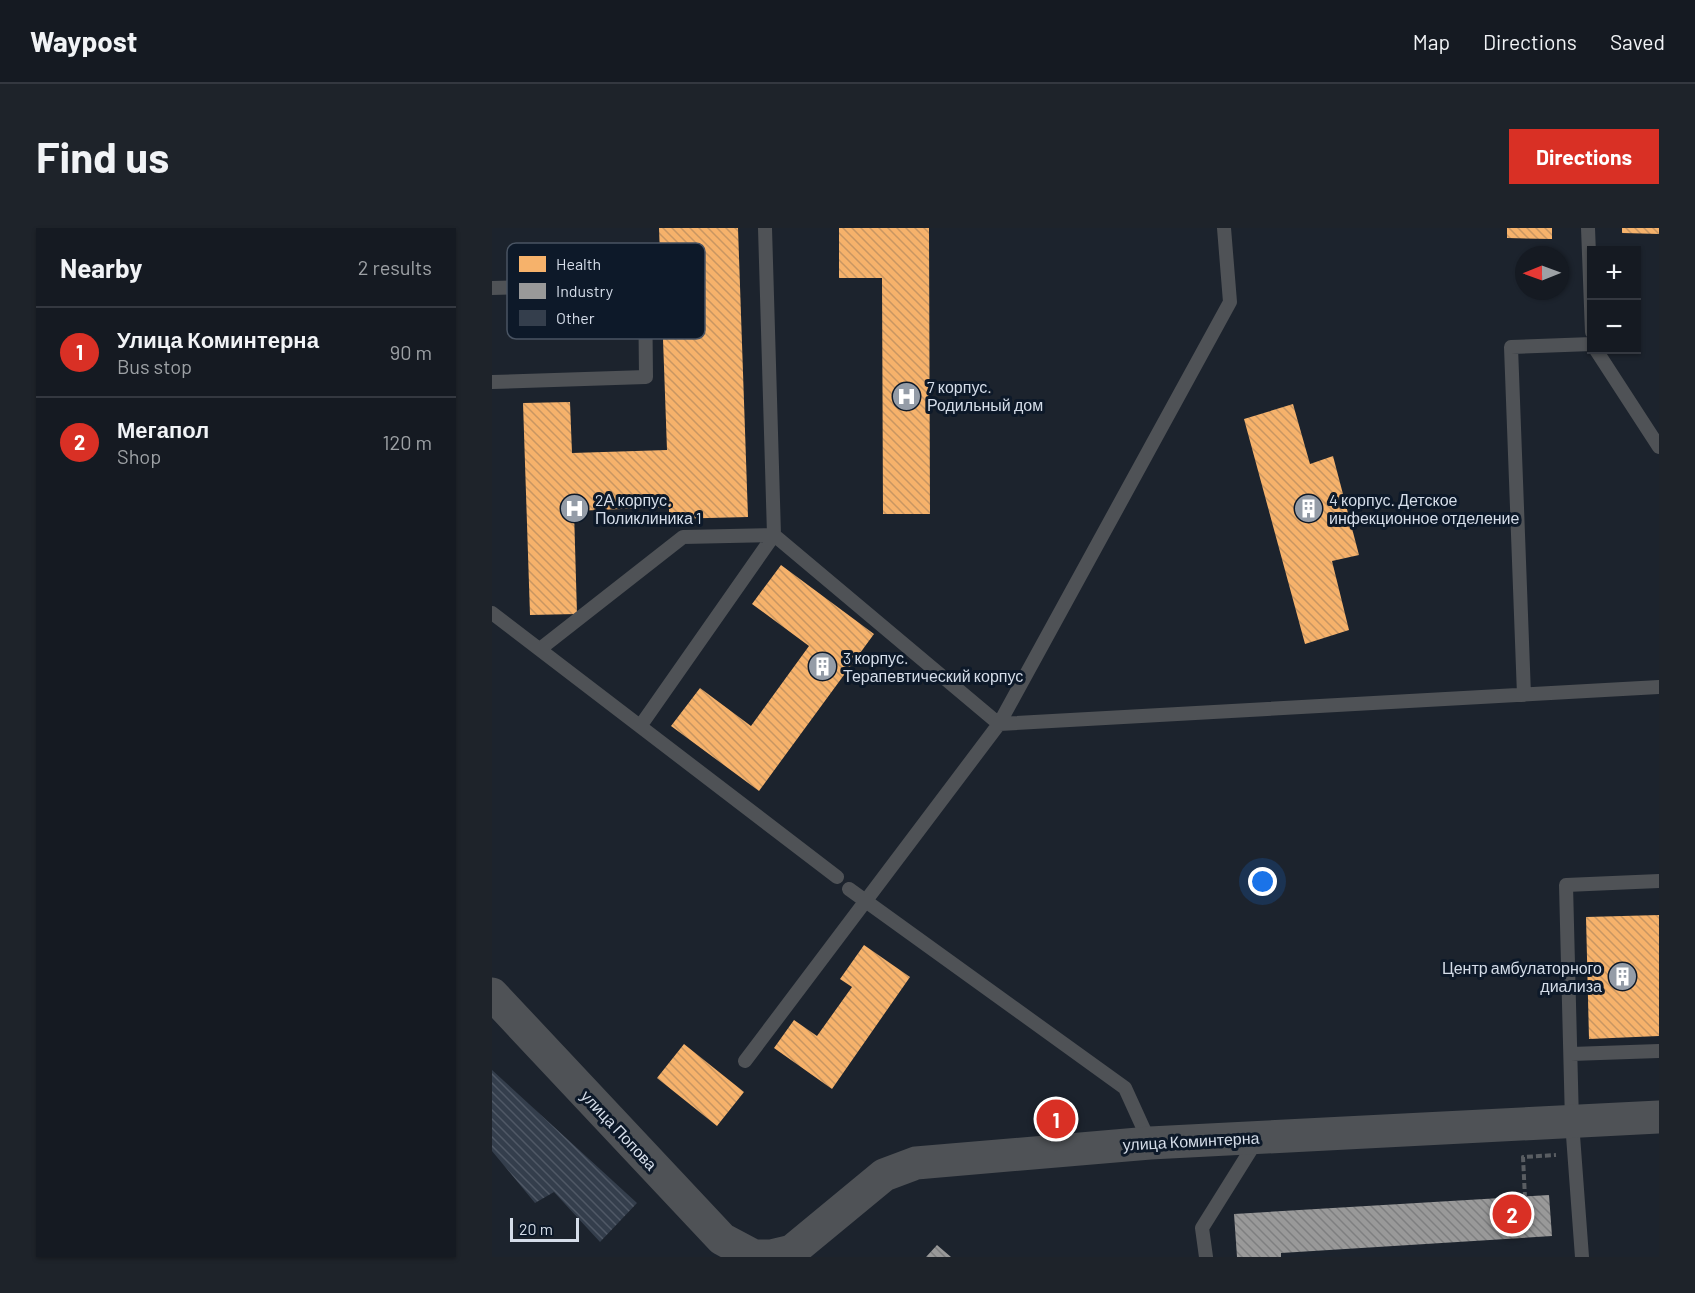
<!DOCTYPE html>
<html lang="en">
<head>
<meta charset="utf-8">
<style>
	body { margin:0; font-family:Barlow,sans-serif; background:#1e232a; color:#f1f3f6 }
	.controls { position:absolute; right:18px; top:18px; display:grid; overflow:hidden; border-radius:0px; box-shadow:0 2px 4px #0004 }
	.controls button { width:54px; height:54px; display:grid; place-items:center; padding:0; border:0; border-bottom:2px solid #343840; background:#151a22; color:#f1f3f6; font:30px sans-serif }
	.compass { position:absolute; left:1023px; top:18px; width:54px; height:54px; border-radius:50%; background:#151a22; box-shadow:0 2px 4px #0004; rotate:269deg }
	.scale { position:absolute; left:18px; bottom:15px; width:69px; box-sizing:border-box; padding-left:6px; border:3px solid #d5dde9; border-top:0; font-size:16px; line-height:21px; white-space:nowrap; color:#d5dde9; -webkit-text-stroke:4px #0d1929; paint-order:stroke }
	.you { position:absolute; left:771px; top:654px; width:21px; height:21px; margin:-15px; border:4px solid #fff; border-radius:50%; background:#1a73e8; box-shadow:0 0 0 9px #1a73e833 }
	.badge { display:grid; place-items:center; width:39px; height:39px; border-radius:50%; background:#d93025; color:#fff; font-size:20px; font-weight:700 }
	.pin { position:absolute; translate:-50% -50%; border:3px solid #fff; box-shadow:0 2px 6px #0006 }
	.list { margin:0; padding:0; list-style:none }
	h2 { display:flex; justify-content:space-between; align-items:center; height:78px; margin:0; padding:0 24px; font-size:26px }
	h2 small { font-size:20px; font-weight:400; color:#9da1a5 }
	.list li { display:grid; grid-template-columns:39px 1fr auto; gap:18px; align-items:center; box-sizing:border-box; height:90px; padding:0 24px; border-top:2px solid #343840 }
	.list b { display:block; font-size:22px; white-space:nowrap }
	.list p { margin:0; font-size:20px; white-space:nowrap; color:#9da1a5 }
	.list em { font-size:20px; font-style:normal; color:#9da1a5 }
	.map { position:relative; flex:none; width:1167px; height:1029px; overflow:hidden; border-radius:0px }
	header { display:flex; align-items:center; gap:36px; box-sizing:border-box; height:84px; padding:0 30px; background:#151a22; border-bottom:2px solid #343840 }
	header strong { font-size:28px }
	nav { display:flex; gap:33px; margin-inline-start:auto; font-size:21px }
	.intro { display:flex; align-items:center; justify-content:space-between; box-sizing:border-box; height:144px; padding:0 36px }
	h1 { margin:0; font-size:42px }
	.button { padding:15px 27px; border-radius:0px; background:#d93025; color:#fff; font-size:21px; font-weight:700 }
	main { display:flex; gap:36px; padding:0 36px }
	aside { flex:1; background:#151a22; border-radius:0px; box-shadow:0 2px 4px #0004 }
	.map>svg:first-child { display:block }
	.health { fill:url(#health-back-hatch) }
	.industry { fill:url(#industry-back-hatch) }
	.building { fill:url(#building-back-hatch) }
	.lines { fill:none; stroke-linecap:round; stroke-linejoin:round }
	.path { stroke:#595d62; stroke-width:4; stroke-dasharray:6 3; stroke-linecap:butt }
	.service { stroke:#4f5256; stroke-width:14 }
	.tertiary { stroke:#4f5256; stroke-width:33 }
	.labels { text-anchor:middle; stroke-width:6; stroke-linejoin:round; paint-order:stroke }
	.poi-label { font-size:16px; fill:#d5dde9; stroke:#0d1929; text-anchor:start }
	.street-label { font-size:16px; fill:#d5dde9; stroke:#0d1929 }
	.key { fill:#0d1929; stroke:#495463; stroke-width:1.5 }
	.key-label { font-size:16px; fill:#d5dde9 }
</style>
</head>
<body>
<header>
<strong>Waypost</strong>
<nav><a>Map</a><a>Directions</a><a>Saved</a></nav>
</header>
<div class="intro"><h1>Find us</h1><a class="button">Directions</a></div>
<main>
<aside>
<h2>Nearby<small>2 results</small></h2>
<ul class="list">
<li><span class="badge">1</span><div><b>Улица Коминтерна</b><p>Bus stop</p></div><em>90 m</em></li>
<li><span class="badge">2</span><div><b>Мегапол</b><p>Shop</p></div><em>120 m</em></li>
</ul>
</aside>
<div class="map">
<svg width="1167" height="1029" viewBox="0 0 1167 1029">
	<defs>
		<pattern id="health-back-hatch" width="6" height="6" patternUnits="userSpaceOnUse" patternTransform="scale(1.5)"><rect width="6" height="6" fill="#f6b26b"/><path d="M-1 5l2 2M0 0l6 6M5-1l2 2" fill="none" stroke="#c89662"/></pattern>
		<pattern id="industry-back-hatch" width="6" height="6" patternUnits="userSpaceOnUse" patternTransform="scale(1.5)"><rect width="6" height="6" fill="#999"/><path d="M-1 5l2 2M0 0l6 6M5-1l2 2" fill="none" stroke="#7e7f80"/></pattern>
		<pattern id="building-back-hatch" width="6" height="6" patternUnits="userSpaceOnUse" patternTransform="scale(1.5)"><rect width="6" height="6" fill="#343e4c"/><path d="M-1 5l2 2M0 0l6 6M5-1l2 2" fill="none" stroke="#505966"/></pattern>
	</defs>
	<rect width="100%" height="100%" fill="#1c232d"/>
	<path class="health" d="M167,0H246L256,289L177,291V279L82,283L85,386L38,387L31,175L78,174L80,225L175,222Z
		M347,0H437L438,286H391L390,50H347Z
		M1015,0H1060V11L1015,10Z
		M1130,0H1167V6L1130,5Z
		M801,176L818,236L841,228L867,327L840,333L857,402L813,416L752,191Z
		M289,337L382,406L267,563L179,498L208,460L259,498L317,418L260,376Z
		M1167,687V808L1097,811L1094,689Z
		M372,717L418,749L340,861L282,820L302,792L325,808L360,759L348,751Z
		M192,816L252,864L225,898L165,850Z"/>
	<path class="industry" d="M1057,967L1060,1008L789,1025V1029H745L742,986Z
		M445,1017L459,1029H434Z"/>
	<path class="building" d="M0,842L145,975L108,1014L62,964L43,975L0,923Z"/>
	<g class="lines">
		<path class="path" d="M1033,970L1031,929L1064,927"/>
		<path class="service" d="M1096,0L1100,104
			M0,60L153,55L154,149L0,154
			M1104,122L1167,219
			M0,385L345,649
			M48,421L191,309L282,307
			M1032,467L1019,119L1100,116
			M507,496L1167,459
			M507,496L738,74L732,0
			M149,497L282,307
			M357,661L633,860L658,915
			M1079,826L1167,823
			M253,833L507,496L282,307L273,0
			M714,1029L710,1000L765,912
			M1090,1029L1080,894L1074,657L1167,653"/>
		<path class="tertiary" d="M0,766L230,1011L262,1028H279L300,1023L392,947L424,935L658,915L1167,889"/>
	</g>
	<defs>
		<symbol id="hospital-disc" viewBox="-11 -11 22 22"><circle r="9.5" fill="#949ca7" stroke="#0d1929"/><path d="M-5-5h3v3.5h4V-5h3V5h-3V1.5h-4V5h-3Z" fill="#fff"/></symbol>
		<symbol id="building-disc" viewBox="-11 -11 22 22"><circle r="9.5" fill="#949ca7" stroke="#0d1929"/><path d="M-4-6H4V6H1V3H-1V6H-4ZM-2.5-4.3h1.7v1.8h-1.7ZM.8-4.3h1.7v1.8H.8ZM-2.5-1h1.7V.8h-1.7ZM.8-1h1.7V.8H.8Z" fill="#fff"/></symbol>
	</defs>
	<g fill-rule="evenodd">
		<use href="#hospital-disc" x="398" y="152" width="33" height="33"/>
		<use href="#hospital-disc" x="66" y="264" width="33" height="33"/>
		<use href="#building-disc" x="800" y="264" width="33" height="33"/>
		<use href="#building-disc" x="314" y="422" width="33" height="33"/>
		<use href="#building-disc" x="1114" y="732" width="33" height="33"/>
	</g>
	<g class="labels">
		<g class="poi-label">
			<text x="435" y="165">7 корпус.<tspan x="435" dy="18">Родильный дом</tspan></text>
			<text x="103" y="278">2А корпус.<tspan x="103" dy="18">Поликлиника 1</tspan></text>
			<text x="837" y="278">4 корпус. Детское<tspan x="837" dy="18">инфекционное отделение</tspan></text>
			<text x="351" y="436">3 корпус.<tspan x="351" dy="18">Терапевтический корпус</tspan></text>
			<text x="1110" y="746" text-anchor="end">Центр амбулаторного<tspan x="1110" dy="18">диализа</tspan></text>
		</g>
		<g class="street-label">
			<text transform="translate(127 902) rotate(47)" y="6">улица Попова</text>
			<text transform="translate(699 913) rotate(-3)" y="6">улица Коминтерна</text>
		</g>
	</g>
	<rect x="15" y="15" width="198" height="96" rx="9" class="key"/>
	<rect x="27" y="28" width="27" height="16" fill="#f6b26b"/>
	<rect x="27" y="55" width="27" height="16" fill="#999"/>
	<rect x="27" y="82" width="27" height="16" fill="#343e4c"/>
	<g class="key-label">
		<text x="64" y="42">Health</text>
		<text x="64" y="69">Industry</text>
		<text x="64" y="96">Other</text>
	</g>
</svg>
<div class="controls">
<button>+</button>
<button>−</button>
</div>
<svg class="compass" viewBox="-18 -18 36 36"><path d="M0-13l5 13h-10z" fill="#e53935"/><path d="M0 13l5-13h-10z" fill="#9da1a5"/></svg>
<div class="scale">20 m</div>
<div class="you"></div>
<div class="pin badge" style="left:564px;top:891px">1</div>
<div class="pin badge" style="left:1020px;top:986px">2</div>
</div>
</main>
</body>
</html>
